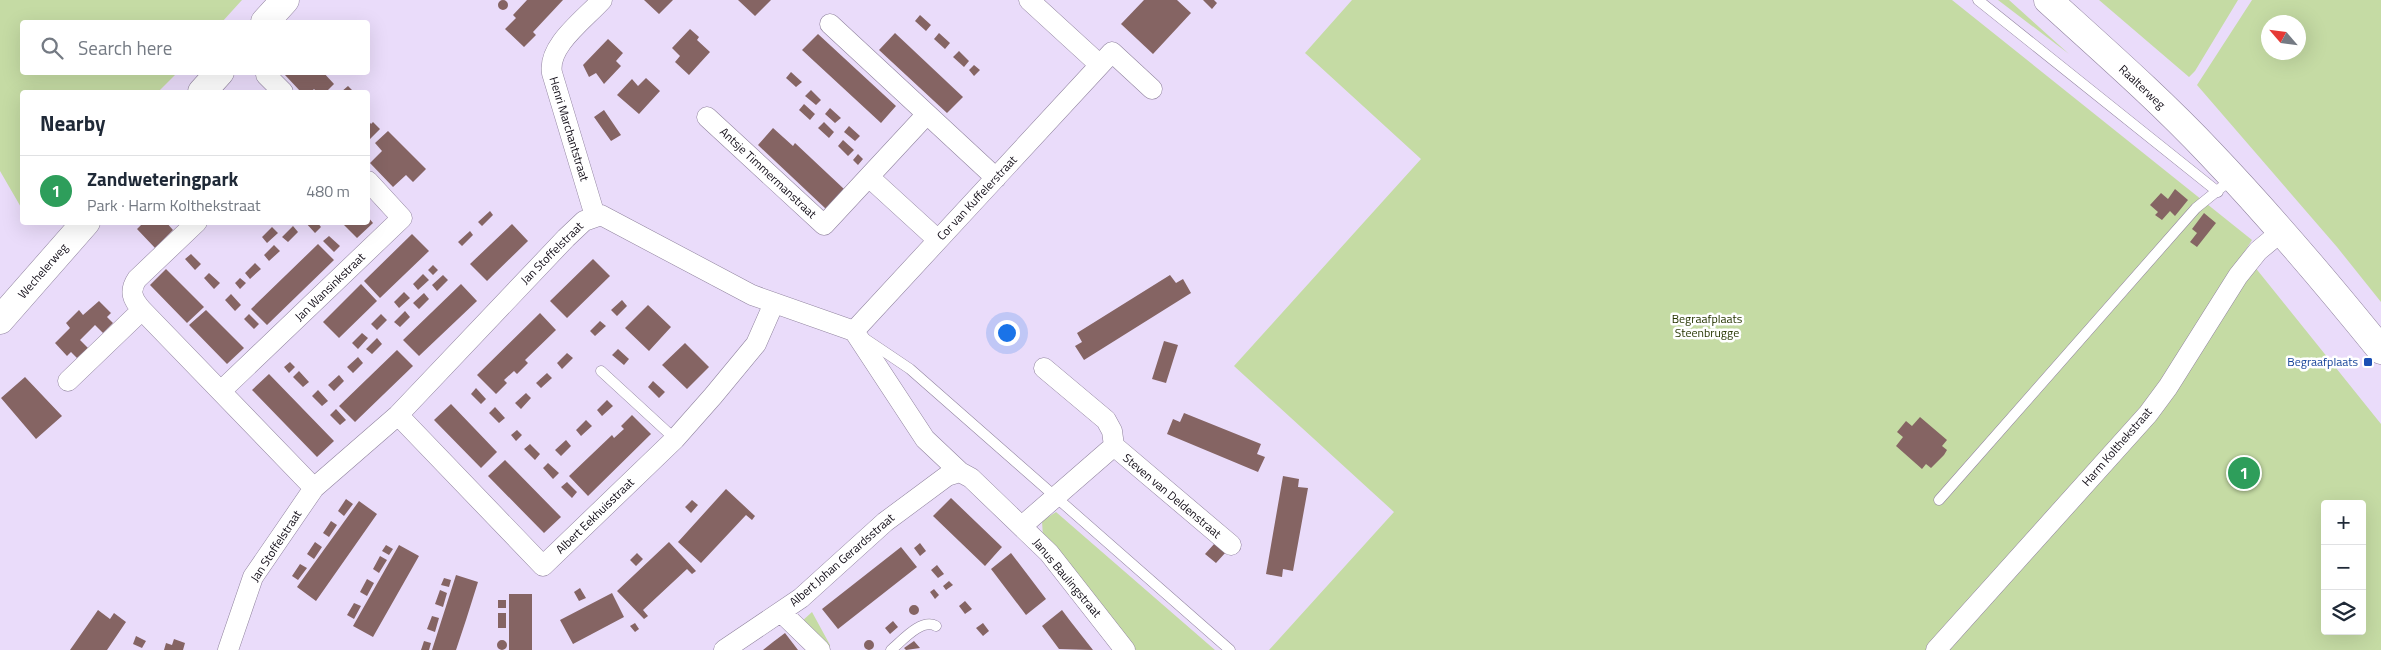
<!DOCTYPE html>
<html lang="en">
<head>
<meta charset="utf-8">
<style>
	body { margin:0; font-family:"Titillium Web",sans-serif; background:#f2f2f3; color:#1f2937 }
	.controls { position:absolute; right:15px; bottom:15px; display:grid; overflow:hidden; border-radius:5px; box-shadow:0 5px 20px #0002 }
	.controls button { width:45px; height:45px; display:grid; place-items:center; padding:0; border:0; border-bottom:1px solid #e0e1e3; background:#fff; color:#1f2937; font:25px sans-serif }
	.compass { position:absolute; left:2261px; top:15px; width:45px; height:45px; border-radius:50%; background:#fff; box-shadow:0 5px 20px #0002; rotate:298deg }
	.you { position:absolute; left:1006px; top:332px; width:18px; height:18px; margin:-12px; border:4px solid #fff; border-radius:50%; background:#1a73e8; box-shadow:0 0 0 8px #1a73e833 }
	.badge { display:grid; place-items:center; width:32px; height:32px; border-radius:50%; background:#ad48ac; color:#fff; font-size:16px; font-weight:700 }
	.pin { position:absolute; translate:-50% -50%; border:2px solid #fff; box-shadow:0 1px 5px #0006 }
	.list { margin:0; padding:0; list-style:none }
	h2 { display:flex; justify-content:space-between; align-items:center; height:65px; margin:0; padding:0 20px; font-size:21px }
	h2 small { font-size:16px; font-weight:400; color:#747a83 }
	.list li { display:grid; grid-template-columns:32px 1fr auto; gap:15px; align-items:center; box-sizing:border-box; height:70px; padding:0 20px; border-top:1px solid #e0e1e3 }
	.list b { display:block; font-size:19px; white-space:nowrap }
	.list p { margin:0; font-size:16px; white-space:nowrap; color:#747a83 }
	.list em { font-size:16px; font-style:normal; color:#747a83 }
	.icon { flex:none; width:28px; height:28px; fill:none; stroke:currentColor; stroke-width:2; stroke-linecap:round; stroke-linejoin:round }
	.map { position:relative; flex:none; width:2381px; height:650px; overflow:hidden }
	.search { position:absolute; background:#fff; box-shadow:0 5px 20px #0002; left:20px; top:20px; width:350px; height:55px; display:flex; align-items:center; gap:12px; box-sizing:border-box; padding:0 18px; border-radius:5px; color:#747a83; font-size:19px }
	.panel { position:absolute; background:#fff; box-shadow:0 5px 20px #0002; left:20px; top:90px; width:350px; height:135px; border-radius:5px }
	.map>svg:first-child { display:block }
	.green { fill:#c5dba4; fill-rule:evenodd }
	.building { fill:#856463 }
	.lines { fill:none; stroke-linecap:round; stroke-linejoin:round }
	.lane-casing { stroke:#90839e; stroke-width:11 }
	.street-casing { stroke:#90839e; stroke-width:21 }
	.secondary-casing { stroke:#90839e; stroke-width:29 }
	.lane { stroke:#fff; stroke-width:10 }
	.street { stroke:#fff; stroke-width:20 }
	.secondary { stroke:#fff; stroke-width:28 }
	.transit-dot { fill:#1a4fb4; stroke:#fff; stroke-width:2 }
	.labels { text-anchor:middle; stroke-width:5; stroke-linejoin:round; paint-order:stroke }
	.street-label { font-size:12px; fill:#130e18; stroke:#fff }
	.park-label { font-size:12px; fill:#273603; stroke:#fff }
	.transit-label { font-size:12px; fill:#164399; stroke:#fff; text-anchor:end }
</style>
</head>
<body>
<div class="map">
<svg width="2381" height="650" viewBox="0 0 2381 650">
	<rect width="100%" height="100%" fill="#eadcfa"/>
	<path class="green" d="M0,0H242L222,22H22V72L177,73L158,92H22V209L0,171Z
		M1352,0H1952L2252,240L2150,399L1927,650H1269L1394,512L1234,366L1421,159L1305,53Z
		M1998,0H2009L2069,54Z
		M2099,0H2238L2195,71L2189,77Z
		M2252,0H2381V302L2337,247L2197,85ZM2268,22H2298V52H2268Z
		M2254,266L2381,424V650H1948ZM2325,504H2362V631H2325Z
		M1056,512L1215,650H1136L1062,555L1043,537L1042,521Z
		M812,612L830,645L829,650L801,622Z"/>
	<path class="building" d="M498 5a5 5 0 1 1 10 0a5 5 0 1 1-10 0Z
		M527,0H563L533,32L536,35L524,47L505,29L516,18L513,15Z
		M644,0H673L659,14Z
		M738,0H771L755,16Z
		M1144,0H1177L1191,13L1153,54L1121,24Z
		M1203,0H1214L1217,3L1212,9Z
		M920,15L931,25L926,31L915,21Z
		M690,29L699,37L697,40L710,52L689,75L675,62L680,56L672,48Z
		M895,33L963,97L947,113L879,50Z
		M939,33L950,43L945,49L934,39Z
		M818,34L896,106L881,123L802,50Z
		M608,39L623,53L616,61L621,66L604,84L596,73L589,77L583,65Z
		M959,51L969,61L964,67L953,57Z
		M974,65L980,70L974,76L969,70Z
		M288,72H323L334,84L326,92H317L314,89L311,92H301L285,75Z
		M791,72L802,82L796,87L786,78Z
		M646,78L660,91L639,114L617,95L632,79L638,86Z
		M348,86L354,92H341Z
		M811,90L821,100L816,105L805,96Z
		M804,104L815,114L810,120L799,110Z
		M830,108L841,118L835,123L825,114Z
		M604,110L621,135L611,141L594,117Z
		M368,120L371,124L373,122L380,129L368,141Z
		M824,122L834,132L829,138L818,128Z
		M849,126L860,136L855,141L844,132Z
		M773,128L793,146L795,143L844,189L826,209L758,145Z
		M388,131L426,169L413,182L406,175L393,187L370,163L382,151L375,143Z
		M843,140L854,150L848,156L838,146Z
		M858,154L863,159L858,165L853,160Z
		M2175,189L2188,200L2175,216L2170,211L2162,220L2155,215L2158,212L2150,205L2161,193L2168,199Z
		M490,211L493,215L482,226L478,222Z
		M2204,213L2216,223L2197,247L2190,242L2197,233L2192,229Z
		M368,217L373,223L357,238L341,222H368Z
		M144,222H166L173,230L155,248L137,229Z
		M305,222H317L321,227L315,233Z
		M512,224L528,241L487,281L470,264Z
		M293,226L298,232L288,242L282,237Z
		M272,227L278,233L267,243L262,237Z
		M470,231L473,235L462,246L458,242Z
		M412,234L429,251L380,298L364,281Z
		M329,236L340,246L334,252L323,241Z
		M318,244L334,260L267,325L251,309Z
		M274,245L280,251L269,261L264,255Z
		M191,254L201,264L195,270L185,259Z
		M593,259L610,276L567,318L550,301Z
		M255,263L261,269L250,279L245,273Z
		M433,265L438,270L433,275L428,270Z
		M166,269L204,307L187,323L150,285Z
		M209,273L220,283L214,289L204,278Z
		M423,274L429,280L418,290L413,284Z
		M443,275L448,280L437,291L432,285Z
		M1170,275L1176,283L1183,279L1191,293L1084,360L1075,346L1082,342L1077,333Z
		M240,278L246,283L240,289L235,283Z
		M361,284L377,301L339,338L323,322Z
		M461,284L477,301L419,356L403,340Z
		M404,292L410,298L399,308L394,302Z
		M424,293L429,299L419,309L413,303Z
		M231,294L241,305L235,311L225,300Z
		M622,300L627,306L617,316L611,310Z
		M99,301L111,313L107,317L113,323L103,333L95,325L80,340L88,348L77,358L71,352L67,356L55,343L70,328L66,323L79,310L83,315Z
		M648,305L671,327L649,351L625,328Z
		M206,310L244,348L227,364L189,325Z
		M405,311L410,317L400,327L394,322Z
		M540,313L556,330L525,360L528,363L517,374L514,371L504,380L507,383L496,394L477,375Z
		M249,314L259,324L254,329L244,319Z
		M381,314L387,320L377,330L371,324Z
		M600,321L606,326L595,336L590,331Z
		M362,333L368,338L358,349L352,343Z
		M377,338L382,344L372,354L366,349Z
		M1164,341L1178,345L1166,383L1152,379Z
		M685,343L709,367L687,389L662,365Z
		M618,349L629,359L624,365L612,355Z
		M397,350L413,366L355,422L339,406Z
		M567,353L573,358L562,369L557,363Z
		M358,357L363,363L353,373L347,367Z
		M290,362L295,367L289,373L284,367Z
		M299,371L309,382L303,387L293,377Z
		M547,373L552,378L541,388L536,383Z
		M269,374L334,441L317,457L252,390Z
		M339,375L344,381L334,391L328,385Z
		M25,377L62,416L36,439L1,398Z
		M653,381L665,392L659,398L648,387Z
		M476,388L486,399L481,404L471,394Z
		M318,390L328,401L322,406L312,396Z
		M526,393L531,398L521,409L515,403Z
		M607,400L613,406L602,416L597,410Z
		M451,404L497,452L481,468L434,420Z
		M495,407L505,418L499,423L489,413Z
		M336,409L346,420L340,425L330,415Z
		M1184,413L1261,444L1257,454L1265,457L1258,472L1167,434L1173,419L1180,422Z
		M632,415L651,434L588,496L569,476L612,435L614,438L624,429L621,426Z
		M1920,417L1947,440L1942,446L1947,450L1944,455L1931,468L1926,464L1922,469L1896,446L1903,437L1897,432L1906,421L1912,426Z
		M586,420L592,426L581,436L576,430Z
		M517,430L522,435L516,441L511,435Z
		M566,440L571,446L561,456L555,450Z
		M530,444L540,454L535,460L524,449Z
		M505,460L561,517L544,533L488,476Z
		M548,463L559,473L553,479L543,468Z
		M1283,476L1299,479L1298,487L1308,488L1293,571L1283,569L1282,577L1266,574Z
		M567,482L577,492L572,498L561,487Z
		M726,489L755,516L752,520L746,515L701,563L678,542Z
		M951,498L1002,547L985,566L933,516Z
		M346,499L353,504L344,516L338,511Z
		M692,500L698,505L691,513L685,507Z
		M359,501L377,514L316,601L297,587Z
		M331,521L337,525L329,537L323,533Z
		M315,542L322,547L314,559L307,554Z
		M669,542L696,571L692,574L687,569L643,610L648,616L644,619L617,591Z
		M920,543L926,551L920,556L914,548Z
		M1215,543L1226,552L1216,563L1205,554Z
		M386,545L393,549L389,555L382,551Z
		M399,545L419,556L373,637L353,626Z
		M901,547L917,567L838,629L822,609Z
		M637,553L643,559L636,566L630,560Z
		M1011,553L1046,599L1026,615L991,569Z
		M380,556L387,560L379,573L373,569Z
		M300,564L307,568L298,580L292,576Z
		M937,565L944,574L938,578L931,570Z
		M456,575L478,582L466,620L456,650H432Z
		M444,578L451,580L449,587L441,585Z
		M367,579L374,583L367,596L360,592Z
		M949,581L953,585L946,590L943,586Z
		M580,588L586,598L579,601L574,592Z
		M934,589L939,595L935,599L930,592Z
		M440,590L447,593L443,607L435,604Z
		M612,593L624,617L573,644L560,620Z
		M509,594H532V650H509Z
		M498,600H506V608H498Z
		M965,601L972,609L965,614L959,606Z
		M354,603L361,606L354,619L347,615Z
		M909 610a5 5 0 1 1 10 0a5 5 0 1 1-10 0Z
		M98,610L110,619L114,613L126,622L107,650H70Z
		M1062,610L1071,622L1093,650L1059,649L1042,626Z
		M498,613H506V628H498Z
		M432,616L439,618L435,632L427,629Z
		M893,621L898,627L890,634L885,628Z
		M635,623L639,629L635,632L630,626Z
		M983,623L989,631L983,636L976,628Z
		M785,633L798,650H763L773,642Z
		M136,636L146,641L142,648L133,644Z
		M174,639L185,643L183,650H164L166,643L172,645Z
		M497 645a5 5 0 1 1 10 0a5 5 0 1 1-10 0Z
		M864 645a5 5 0 1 1 10 0a5 5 0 1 1-10 0Z
		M424,641L431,643L429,650H421Z
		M914,641L920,648L906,650L904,648Z"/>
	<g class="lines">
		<defs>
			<path id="lane" d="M1978,0L2218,192
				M864,338L910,369L1230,650
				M601,371L675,439
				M1939,500L2196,208L2233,178
				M891,650C902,641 921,618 936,626"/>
			<path id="street" d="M1029,0L1100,65
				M830,24L996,178
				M266,75L283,92
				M707,117L824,225L927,114
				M869,177L938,240
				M595,216L552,73C547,46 585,19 602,0
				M197,222L137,279C129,291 132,299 142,310L314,488
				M854,331L1112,52L1152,89
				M68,381L142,310
				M221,391L402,218L368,181
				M398,415L543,566L675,439L713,396L756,344L774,303
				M1114,446L1231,545
				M1022,526L1114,446L1112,431L1106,420L1044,368
				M781,612L820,650
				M228,650L253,577L314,488L398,415L566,238L584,221L601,215L752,295L854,331L925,439L960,472L971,478L1049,553L1125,650
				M724,650L801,598L885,522L947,476L960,472
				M1936,650L2148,414L2168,387L2238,276L2258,251L2282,231"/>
			<path id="secondary" d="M2048,0C2103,50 2159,99 2210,153C2270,216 2326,282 2381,350
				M265,22L285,0
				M202,92L220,72
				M0,320L86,222"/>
		</defs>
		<use href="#lane" class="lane-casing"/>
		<use href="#street" class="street-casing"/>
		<use href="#secondary" class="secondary-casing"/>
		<use href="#lane" class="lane"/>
		<use href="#street" class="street"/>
		<use href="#secondary" class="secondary"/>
	</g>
	<rect class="transit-dot" x="2363" y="357" width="10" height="10" rx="2.5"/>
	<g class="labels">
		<g class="street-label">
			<text transform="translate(2142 87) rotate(43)" y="4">Raalterweg</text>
			<text transform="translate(569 129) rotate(73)" y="4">Henri Marchantstraat</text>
			<text transform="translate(768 173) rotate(43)" y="4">Antsje Timmermanstraat</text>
			<text transform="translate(977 198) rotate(-47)" y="4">Cor van Kuffelerstraat</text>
			<text transform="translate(552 253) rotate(-45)" y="4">Jan Stoffelstraat</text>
			<text transform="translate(43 271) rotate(-49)" y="4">Wechelerweg</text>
			<text transform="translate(330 287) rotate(-44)" y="4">Jan Wansinkstraat</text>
			<text transform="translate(2117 447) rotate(-49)" y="4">Harm Kolthekstraat</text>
			<text transform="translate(1172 496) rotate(40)" y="4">Steven van Deldenstraat</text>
			<text transform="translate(595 516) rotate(-44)" y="4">Albert Eekhuisstraat</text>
			<text transform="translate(276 546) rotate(-57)" y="4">Jan Stoffelstraat</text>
			<text transform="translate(842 560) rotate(-41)" y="4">Albert Johan Gerardsstraat</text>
			<text transform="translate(1067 578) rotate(50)" y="4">Janus Baulingstraat</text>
		</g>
		<g class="park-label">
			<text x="1707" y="323">Begraafplaats<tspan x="1707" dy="14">Steenbrugge</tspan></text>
		</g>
		<g class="transit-label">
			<text x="2358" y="366">Begraafplaats</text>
		</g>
	</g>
</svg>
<div class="controls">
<button>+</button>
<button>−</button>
<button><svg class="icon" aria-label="layers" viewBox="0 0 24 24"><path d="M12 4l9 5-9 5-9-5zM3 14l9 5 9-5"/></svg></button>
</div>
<svg class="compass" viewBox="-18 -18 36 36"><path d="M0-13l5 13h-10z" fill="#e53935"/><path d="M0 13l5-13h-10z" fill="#747a83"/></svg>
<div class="you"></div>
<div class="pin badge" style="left:2244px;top:473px;background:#2e9e5b">1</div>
<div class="search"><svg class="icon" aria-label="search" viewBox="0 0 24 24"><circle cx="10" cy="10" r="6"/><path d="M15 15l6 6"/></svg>Search here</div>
<section class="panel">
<h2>Nearby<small></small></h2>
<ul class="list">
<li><span class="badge" style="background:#2e9e5b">1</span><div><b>Zandweteringpark</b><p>Park · Harm Kolthekstraat</p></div><em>480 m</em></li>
</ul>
</section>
</div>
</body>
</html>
